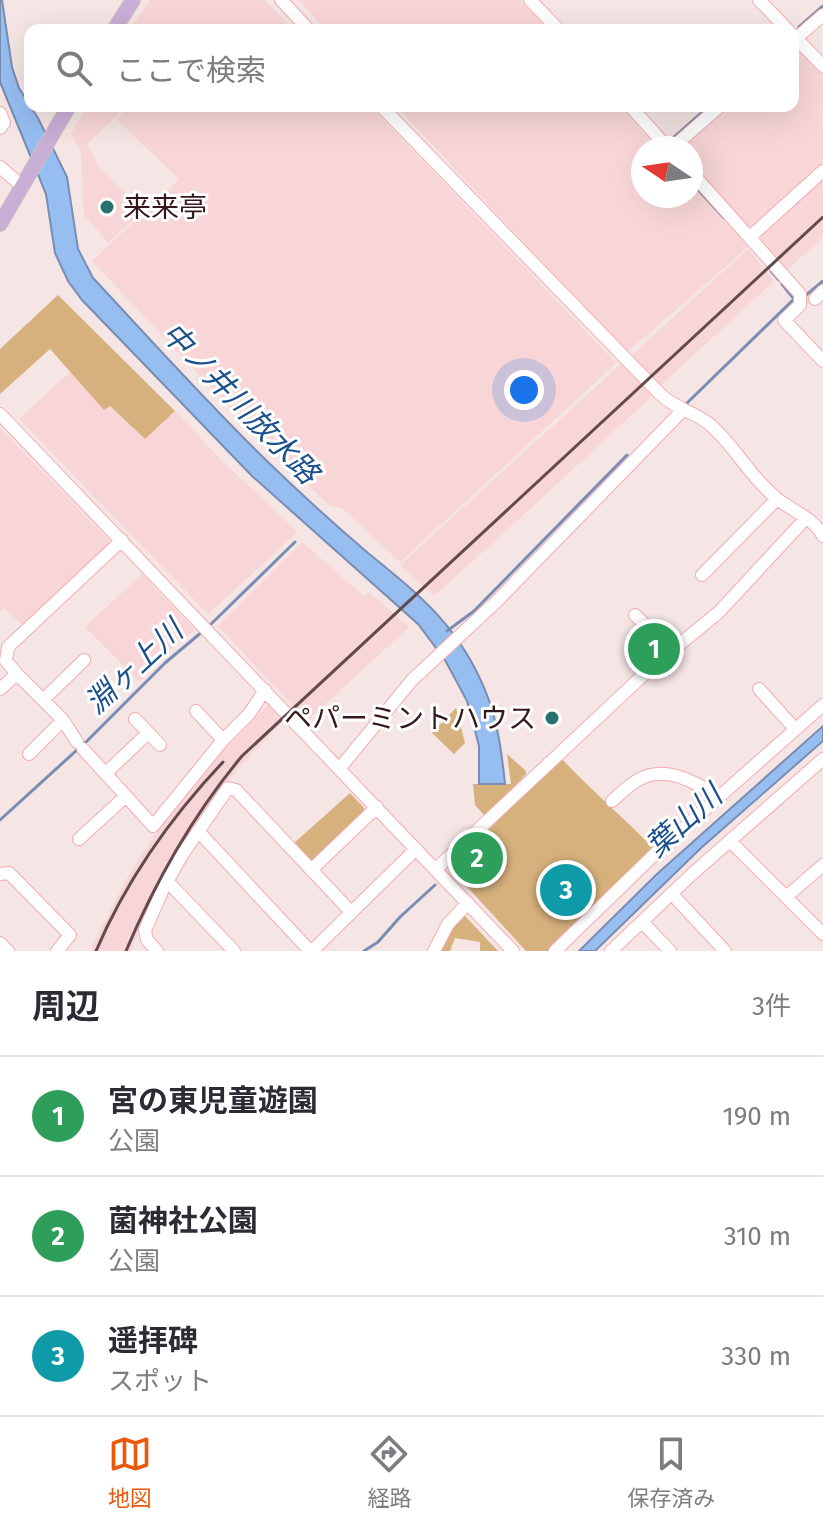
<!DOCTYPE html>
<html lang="ja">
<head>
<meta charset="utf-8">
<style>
	body { margin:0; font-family:"Fira Sans","Noto Sans JP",sans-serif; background:#f2f2f3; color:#2b2b33 }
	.compass { position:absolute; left:631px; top:136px; width:72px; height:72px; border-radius:50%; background:#fff; box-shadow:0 8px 32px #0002; rotate:283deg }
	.you { position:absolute; left:524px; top:390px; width:28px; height:28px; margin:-20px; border:6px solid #fff; border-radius:50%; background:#1a73e8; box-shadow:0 0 0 12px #1a73e833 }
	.badge { display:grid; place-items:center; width:52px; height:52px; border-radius:50%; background:#ea580c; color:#fff; font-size:26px; font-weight:700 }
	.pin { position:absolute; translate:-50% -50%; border:4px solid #fff; box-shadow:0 2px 8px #0006 }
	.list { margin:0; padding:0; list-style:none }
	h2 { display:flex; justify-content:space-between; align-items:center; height:104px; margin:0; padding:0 32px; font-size:34px }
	h2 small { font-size:26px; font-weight:400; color:#7c7c81 }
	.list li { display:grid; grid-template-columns:52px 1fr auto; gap:24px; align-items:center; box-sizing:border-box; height:120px; padding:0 32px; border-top:2px solid #e1e1e2 }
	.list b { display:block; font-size:30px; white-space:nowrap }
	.list p { margin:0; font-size:26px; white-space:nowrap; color:#7c7c81 }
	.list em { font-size:26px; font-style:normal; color:#7c7c81 }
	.icon { flex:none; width:44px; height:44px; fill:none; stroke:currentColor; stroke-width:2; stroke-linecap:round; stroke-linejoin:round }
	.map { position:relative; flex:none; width:823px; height:951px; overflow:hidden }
	.search { position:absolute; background:#fff; box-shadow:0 8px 32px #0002; left:24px; right:24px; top:24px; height:88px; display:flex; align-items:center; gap:20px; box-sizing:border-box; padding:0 28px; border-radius:16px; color:#7c7c81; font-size:30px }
	.sheet { height:464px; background:#fff }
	nav { display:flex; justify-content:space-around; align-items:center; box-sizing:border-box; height:112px; border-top:2px solid #e1e1e2; background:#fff; font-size:22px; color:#7c7c81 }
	nav a { display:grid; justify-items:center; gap:4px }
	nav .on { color:#ea580c }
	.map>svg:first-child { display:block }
	.built { fill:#f8d6d7 }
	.green { fill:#d6b17d }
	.water { fill:#96bef1; stroke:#798cb1; stroke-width:2 }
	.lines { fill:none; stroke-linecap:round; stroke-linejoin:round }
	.stream { stroke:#798cb1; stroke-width:3 }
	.minor-casing { stroke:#f5abaf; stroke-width:14 }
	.major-casing { stroke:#cac3c4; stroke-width:16 }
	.minor { stroke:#fff; stroke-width:12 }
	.major { stroke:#c9aed5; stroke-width:14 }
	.rail { stroke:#634a4d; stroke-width:3 }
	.poi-dot { fill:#277271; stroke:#fff; stroke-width:3 }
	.labels { text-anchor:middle; stroke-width:6; stroke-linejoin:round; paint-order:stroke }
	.poi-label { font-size:28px; fill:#34181b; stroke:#fff; text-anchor:start }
	.water-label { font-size:30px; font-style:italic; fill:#1c508d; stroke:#fff }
</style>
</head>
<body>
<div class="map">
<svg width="823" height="951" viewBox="0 0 823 951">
	<rect width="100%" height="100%" fill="#f5e5e5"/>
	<path class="built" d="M150,0H265L294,30H129Z
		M299,0H521L549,30H326Z
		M793,48L799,49L823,74V163L754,227L748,226L691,164V148L681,146L726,106H793Z
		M87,106H127L87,144L100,169L143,210L108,243L84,215L81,152L71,134Z
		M130,106H370L616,363L400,562L342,508L330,506L268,448L92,261L179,179L116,119Z
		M396,106H619L657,148H643V196H691V185L748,247L627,352Z
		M823,179V237L787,270L759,237Z
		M748,249L774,281L660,386L632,355Z
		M621,364L652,396L519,519L434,596L400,565Z
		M71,371L104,409L109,405L144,439L175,411L224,463L298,532L208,614L19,419Z
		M0,428L110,541V544L22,625L4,608L0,612Z
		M302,542L364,596L369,592L409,627L307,721L218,626Z
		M142,574L195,630L163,656L140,682L85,627Z
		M268,705L283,721L241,765L216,797L141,925L131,951H90L126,880L156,833L220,754Z"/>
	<path class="green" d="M58,295L175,411L145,439L110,406L104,410L50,349L0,394V349Z
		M456,708L465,743L454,754L432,733Z
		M507,754L526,771V774L485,816L475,805L473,784H511Z
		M561,758C591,790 623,817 653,848L551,951H526L450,868Z
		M350,793L364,808V814L315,861H308L293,844Z
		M464,915L498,951H480V942L455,938L450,951H439L449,930Z"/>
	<path class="water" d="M0,0H2L12,67L19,88L38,118L67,177L78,249L93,278C151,340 208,404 269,463C301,494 334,524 368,553C421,596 461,628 487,695C498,723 502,755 505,784H479V746L467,701L445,660L418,624L252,476L82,300L68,281L55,253L46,194L0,82Z
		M823,726V741L701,848L595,951H579L657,874Z"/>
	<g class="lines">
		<path class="stream" d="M799,27L823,6
			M673,138L709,106
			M691,182L724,218
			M771,271L779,280
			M805,296L823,281
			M687,403L794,299L782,284
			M209,626L295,542
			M447,631L474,611L627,455
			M84,744L165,663L203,631
			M0,820L78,749
			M364,951L378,942L400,917L435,885"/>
		<defs>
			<path id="minor" d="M281,0L309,30
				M530,0L559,30
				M759,0L788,30
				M793,35L823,66
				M793,41L823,15
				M381,106L660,394C674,408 692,411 708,423C733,443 749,476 775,497C791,511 813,517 823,536
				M630,106L668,148
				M0,113L4,123L0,128
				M672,148L720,106
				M0,167L23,187
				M691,172L800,294V305L784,320L823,361
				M750,237L823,171
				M815,299L823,291
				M0,414L513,951
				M702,575L777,499
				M635,615L671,651
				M17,674L63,720L77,742
				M0,689L17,674L6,661L8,647L122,540
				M759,689L795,729
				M43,700L84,660
				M196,711L223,740
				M135,719L160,745
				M29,754L63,720
				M340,768L412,680L497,601L682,411
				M106,773L148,733
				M126,796L153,826L223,740L249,714L265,690
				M612,801C620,794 629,785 638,780C666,764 694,782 718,796
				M198,831L310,951
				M79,839L126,796L83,749
				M730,841L786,897
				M823,865L786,897L823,934
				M436,869L653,666L719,612L806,518
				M311,870L377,807
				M0,874L9,873L70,935L57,951
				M167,881L234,951
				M672,894L725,951
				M642,922L670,951
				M0,943L8,951
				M157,951L147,940L145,930L164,887L182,855L228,788L236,790L351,912
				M312,951L416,849
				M434,951L448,924L468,903
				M555,951L660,849L823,705
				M611,951L691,875L823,759"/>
			<path id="major" d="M114,30L133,0
				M0,224L69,106"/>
		</defs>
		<use href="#minor" class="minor-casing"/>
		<use href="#major" class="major-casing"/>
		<use href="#minor" class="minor"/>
		<use href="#major" class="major"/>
		<path class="rail" d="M96,951C126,881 171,817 223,762
			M126,951C156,880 192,816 242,756L823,217"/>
	</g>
	<g class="poi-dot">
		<circle cx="107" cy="207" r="8"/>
		<circle cx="552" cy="718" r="8"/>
	</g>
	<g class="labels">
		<g class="poi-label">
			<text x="123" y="217">来来亭</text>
			<text x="536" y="728" text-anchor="end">ペパーミントハウス</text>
		</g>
		<g class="water-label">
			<text transform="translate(240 403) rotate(46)" y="10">中ノ井川放水路</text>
			<text transform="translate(134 667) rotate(-43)" y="10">淵ヶ上川</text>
			<text transform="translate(684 821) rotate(-42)" y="10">葉山川</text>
		</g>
	</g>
</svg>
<svg class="compass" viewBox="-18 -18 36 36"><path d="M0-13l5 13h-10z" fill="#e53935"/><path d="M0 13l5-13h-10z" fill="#7c7c81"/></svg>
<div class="you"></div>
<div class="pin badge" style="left:654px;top:649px;background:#2e9e5b">1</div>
<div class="pin badge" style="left:477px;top:858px;background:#2e9e5b">2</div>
<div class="pin badge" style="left:566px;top:890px;background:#0f9aa8">3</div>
<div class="search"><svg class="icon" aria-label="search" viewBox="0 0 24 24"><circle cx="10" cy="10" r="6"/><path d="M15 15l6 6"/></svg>ここで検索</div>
</div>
<section class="sheet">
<h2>周辺<small>3件</small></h2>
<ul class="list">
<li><span class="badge" style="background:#2e9e5b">1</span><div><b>宮の東児童遊園</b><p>公園</p></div><em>190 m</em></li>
<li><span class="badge" style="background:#2e9e5b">2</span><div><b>菌神社公園</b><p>公園</p></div><em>310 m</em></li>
<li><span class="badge" style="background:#0f9aa8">3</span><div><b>遥拝碑</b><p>スポット</p></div><em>330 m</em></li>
</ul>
</section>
<nav>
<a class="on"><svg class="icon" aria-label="map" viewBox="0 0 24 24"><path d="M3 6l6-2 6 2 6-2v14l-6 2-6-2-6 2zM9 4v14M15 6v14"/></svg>地図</a>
<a><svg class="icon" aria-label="directions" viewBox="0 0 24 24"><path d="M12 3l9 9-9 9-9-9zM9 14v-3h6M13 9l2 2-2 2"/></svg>経路</a>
<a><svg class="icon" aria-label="saved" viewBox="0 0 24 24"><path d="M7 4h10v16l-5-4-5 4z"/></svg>保存済み</a>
</nav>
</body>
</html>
